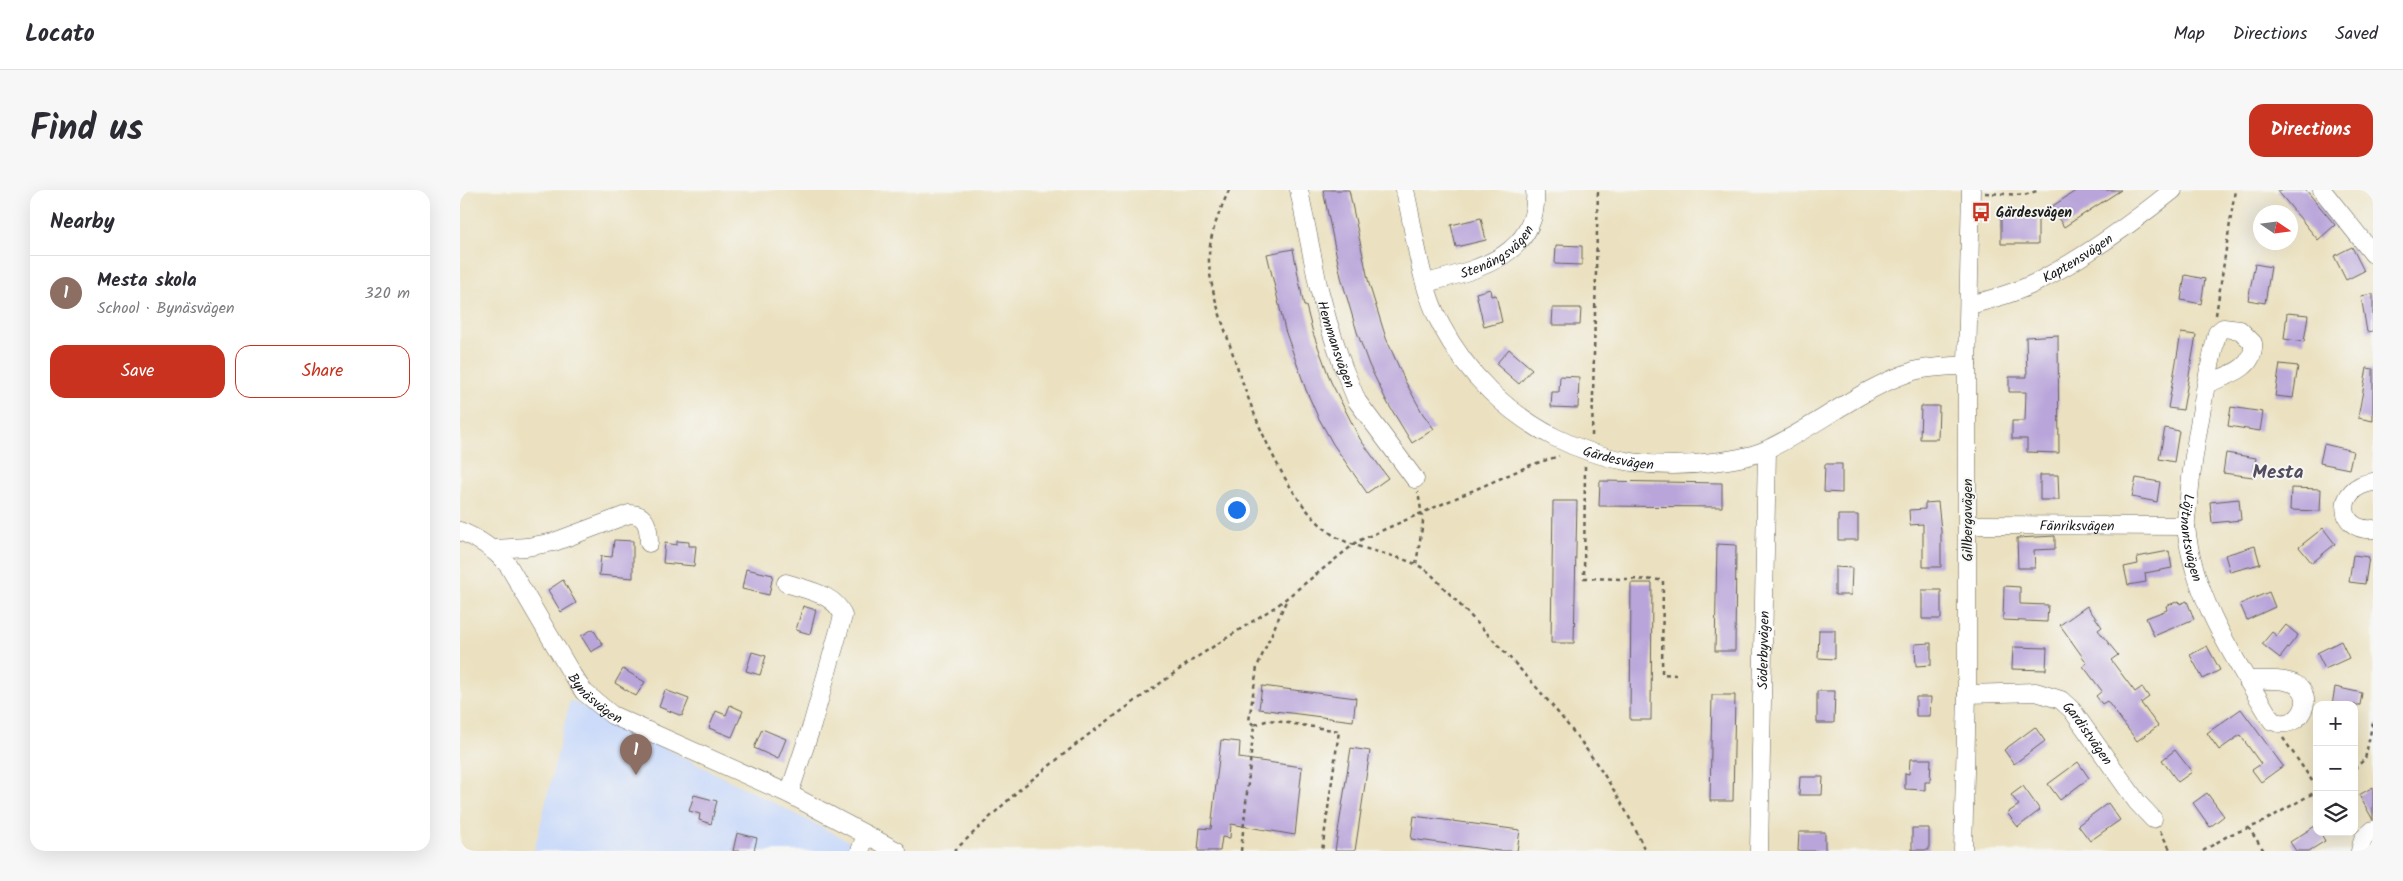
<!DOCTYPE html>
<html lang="en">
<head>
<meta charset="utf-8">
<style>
	body { margin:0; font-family:Kalam,sans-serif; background:#f7f7f7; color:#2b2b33 }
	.controls { position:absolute; right:15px; bottom:15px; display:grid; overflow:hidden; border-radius:10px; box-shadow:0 5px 20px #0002 }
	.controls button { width:45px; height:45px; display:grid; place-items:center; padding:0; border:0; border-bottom:1px solid #e1e1e2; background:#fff; color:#2b2b33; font:25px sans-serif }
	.compass { position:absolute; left:1793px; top:15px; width:45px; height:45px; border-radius:50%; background:#fff; box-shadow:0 5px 20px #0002; rotate:103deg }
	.you { position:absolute; left:776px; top:319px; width:18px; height:18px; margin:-12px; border:4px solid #fff; border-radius:50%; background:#1a73e8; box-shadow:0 0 0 8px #1a73e833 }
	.badge { display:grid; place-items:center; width:32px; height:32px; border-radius:50%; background:#c8321e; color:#fff; font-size:16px; font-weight:700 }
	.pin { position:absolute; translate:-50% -41px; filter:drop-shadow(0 1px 2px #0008) }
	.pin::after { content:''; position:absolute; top:26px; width:18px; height:15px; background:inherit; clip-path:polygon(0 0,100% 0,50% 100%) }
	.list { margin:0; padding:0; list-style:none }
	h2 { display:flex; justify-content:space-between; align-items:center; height:65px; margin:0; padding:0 20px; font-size:21px }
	h2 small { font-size:16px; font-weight:400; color:#7c7c81 }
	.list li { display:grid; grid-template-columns:32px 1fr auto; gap:15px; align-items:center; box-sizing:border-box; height:75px; padding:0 20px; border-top:1px solid #e1e1e2 }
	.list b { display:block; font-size:19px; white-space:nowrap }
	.list p { margin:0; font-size:16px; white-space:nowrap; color:#7c7c81 }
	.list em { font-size:16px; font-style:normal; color:#7c7c81 }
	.actions { display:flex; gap:10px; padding:15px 20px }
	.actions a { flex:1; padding:11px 0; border:1px solid #c8321e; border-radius:15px; text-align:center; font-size:18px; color:#c8321e }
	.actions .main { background:#c8321e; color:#fff }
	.icon { flex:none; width:28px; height:28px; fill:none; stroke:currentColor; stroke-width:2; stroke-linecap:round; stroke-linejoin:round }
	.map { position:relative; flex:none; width:1913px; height:661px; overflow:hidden; border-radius:15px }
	header { display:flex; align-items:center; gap:30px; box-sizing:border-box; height:70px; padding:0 25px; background:#fff; border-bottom:1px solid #e1e1e2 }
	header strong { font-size:24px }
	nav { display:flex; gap:28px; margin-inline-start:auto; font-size:18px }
	.intro { display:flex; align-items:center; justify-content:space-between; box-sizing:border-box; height:120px; padding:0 30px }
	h1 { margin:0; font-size:35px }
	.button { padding:12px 22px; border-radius:15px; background:#c8321e; color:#fff; font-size:18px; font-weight:700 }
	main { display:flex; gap:30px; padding:0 30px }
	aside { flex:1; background:#fff; border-radius:15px; box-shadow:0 5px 20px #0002 }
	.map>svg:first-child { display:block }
	.built { fill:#ccdbf9 }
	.building { fill:#b9a5da }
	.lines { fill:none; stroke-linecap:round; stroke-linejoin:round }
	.minor-casing { stroke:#646155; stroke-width:19 }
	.path { stroke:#646155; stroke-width:2.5; stroke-dasharray:4 4; stroke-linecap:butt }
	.minor { stroke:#fff; stroke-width:18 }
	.labels { text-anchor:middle; stroke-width:4; stroke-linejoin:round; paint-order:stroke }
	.poi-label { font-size:14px; font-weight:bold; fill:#1c1c1c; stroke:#f6f6f2; text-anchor:start }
	.street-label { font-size:14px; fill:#1c1c1c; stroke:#f6f6f2 }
	.district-label { font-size:19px; font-weight:bold; fill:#534c5e; stroke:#f6f6f2 }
</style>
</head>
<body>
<header>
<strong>Locato</strong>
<nav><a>Map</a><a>Directions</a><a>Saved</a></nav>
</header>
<div class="intro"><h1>Find us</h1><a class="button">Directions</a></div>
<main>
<aside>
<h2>Nearby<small></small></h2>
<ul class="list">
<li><span class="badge" style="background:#8d6e63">1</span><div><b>Mesta skola</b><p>School · Bynäsvägen</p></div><em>320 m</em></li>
</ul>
<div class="actions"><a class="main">Save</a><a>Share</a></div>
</aside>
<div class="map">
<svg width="1913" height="661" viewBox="0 0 1913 661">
	<rect width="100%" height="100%" fill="#f6f6f2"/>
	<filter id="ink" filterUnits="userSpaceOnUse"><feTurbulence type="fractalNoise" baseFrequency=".02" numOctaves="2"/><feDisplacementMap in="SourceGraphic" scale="10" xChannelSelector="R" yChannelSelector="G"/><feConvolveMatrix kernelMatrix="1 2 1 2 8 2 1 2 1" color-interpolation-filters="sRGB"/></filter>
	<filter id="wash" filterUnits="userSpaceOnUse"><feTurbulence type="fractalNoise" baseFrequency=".0096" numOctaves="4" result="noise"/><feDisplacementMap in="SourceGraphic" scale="20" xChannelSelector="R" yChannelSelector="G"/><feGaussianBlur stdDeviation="1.12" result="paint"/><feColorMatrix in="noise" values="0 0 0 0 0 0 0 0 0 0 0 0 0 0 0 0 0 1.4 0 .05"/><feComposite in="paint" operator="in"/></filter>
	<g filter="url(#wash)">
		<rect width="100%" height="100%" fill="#ebe1c0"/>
		<path class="built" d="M110,510L409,661H74Z"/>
		<g id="blocks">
			<path class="building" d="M863,0H889L909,94L926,148L945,191L963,224L974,239L952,253L927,212L909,175L897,142L881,87Z
				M1617,0H1661L1604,37L1591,17Z
				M1817,0H1846L1875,35L1858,50Z
				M1021,28L1026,50L996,57L991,35Z
				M1541,28H1578V54H1541Z
				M1096,55L1122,56V75L1095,74Z
				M1892,57L1904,81L1886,90L1874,66Z
				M833,59L844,116H846L853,143L871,192L900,249L928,288L907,303L873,254L858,227L846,200L825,140L807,64Z
				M1795,74L1811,77L1805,113L1788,110Z
				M1725,85L1745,89L1741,114L1721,110Z
				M1030,99L1031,106L1036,105L1042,132L1024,137L1016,103Z
				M1913,104V141L1907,142L1901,106Z
				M1093,118H1121L1120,135H1092Z
				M1827,123L1848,125L1844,152L1824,149Z
				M1721,143L1736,145L1723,220L1708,218Z
				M1598,145L1599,263L1567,262V249H1552V231H1565L1566,202H1549V187H1567L1566,147Z
				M1049,159L1072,179L1059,194L1036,174Z
				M1820,174L1838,176L1833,208L1815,206Z
				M1907,178L1913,179V231L1898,228Z
				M1100,186L1119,187L1118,218L1091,217L1092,202H1099Z
				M1461,216H1479L1478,249H1460Z
				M1771,217L1803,222L1800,241L1768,236Z
				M1705,238L1719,241L1714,272L1699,269Z
				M1864,254L1893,261L1889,279L1860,273Z
				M1766,263L1796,268L1793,287L1763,283Z
				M1365,274H1382V303L1364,302Z
				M1580,285H1598L1599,310H1580Z
				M1676,288L1700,292L1697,312L1672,307Z
				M1140,291L1262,293V317L1139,316Z
				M1831,298L1861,299L1860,321L1830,320Z
				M1779,309L1781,330L1752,333L1750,312Z
				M1093,311H1117L1114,453H1091Z
				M1478,312L1481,340V377H1463V334L1450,335L1449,320L1465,319V313Z
				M1378,325H1398V350H1378Z
				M1863,338L1875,354L1852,373L1839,357Z
				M1595,346V359L1574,360L1575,378H1558L1557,348Z
				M154,350L173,351V388L139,385L141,366L152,367Z
				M217,351L229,352V356H236L234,376L203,373L205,353L217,355Z
				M1257,354L1276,355L1275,461H1255Z
				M1795,356L1800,374L1770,382L1765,365Z
				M1709,361L1712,378L1685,383L1686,392L1668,395L1664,377L1678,374L1677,367Z
				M1893,365L1909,367L1905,394L1889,392Z
				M1375,377L1392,378L1391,405H1375Z
				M286,379L313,385L309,405L282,399Z
				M103,390L116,413L101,422L88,400Z
				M1171,393H1192L1191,530H1170Z
				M1544,396L1560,397V414L1588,415L1587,432L1543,430Z
				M1462,400H1481V429H1462Z
				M1809,402L1815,417L1787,430L1780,414Z
				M1719,411L1720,414L1727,411L1734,429L1694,446L1686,428L1707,420L1706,416Z
				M343,416L356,420L350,444L336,440Z
				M1627,416L1642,437L1638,440L1658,465L1651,470L1675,502L1682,497L1689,507L1681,513L1698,536L1677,551L1647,511L1642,514L1636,506L1642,501L1623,476L1627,473L1600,435Z
				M1826,435L1838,445L1820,468L1802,454L1812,442L1817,446Z
				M133,439L143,455L131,462L121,446Z
				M1359,440H1375V469L1358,468Z
				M1881,451L1889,468L1865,479L1857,463Z
				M1471,453V475L1456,476L1455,454Z
				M1747,456L1760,480L1743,489L1730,465Z
				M1553,457L1587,458L1586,480L1552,479Z
				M292,462L306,466L300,485L286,481Z
				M163,479L185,492L176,506L155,493Z
				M802,496L896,508L893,531L799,519Z
				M1875,497L1902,503L1900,515H1872Z
				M205,500L229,509L222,526L199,517Z
				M1357,501H1375L1374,533H1357Z
				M1252,505H1275L1273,611H1250Z
				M1456,507H1471L1470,526H1456Z
				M270,515L283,521L272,547L249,538L256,521L266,525Z
				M1781,519L1823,576L1801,592L1792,580L1801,574L1780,545L1759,560L1747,543Z
				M1575,537L1585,551L1554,574L1544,560Z
				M302,539L326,549L318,569L294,558Z
				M761,550L780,552L779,568L842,577L835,645L771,634L770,648L762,647L760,661H738L740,638L751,639Z
				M891,558L910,561L895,661H875Z
				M1715,560L1732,582L1718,592L1702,570Z
				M1450,569H1471L1470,592H1465V600L1445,599V583L1449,584Z
				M1618,572L1629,588L1600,610L1588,594Z
				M1340,587H1363L1362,605H1339Z
				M1563,596L1580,620L1558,637L1547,623L1559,615L1551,605Z
				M1913,597V630L1899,605Z
				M1747,603L1764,626L1750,637L1733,613Z
				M234,605L257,611L251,634L239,630L240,624L229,621Z
				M1648,613L1660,630L1630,651L1618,635Z
				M954,626L1060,640L1057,661H1039L951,649Z
				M1855,636L1857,642H1860L1865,651L1849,661H1836L1830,652Z
				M1452,638H1469V660H1452Z
				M1339,642H1365V661H1338Z
				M277,643L297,648L294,661H273Z"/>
		</g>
	</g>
	<g filter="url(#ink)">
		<use href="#blocks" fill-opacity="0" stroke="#646155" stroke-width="1"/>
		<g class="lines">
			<defs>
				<g id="minor">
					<path id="s1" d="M839,0L858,95L868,132L883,177L897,211L955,289"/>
					<path id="s2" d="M945,0C955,44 960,95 981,135C1034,235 1141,289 1253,272C1271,270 1292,267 1308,259C1357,236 1400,199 1451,182C1468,176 1489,177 1507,175"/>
					<path d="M1862,0L1913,64"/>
					<path id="s3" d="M966,93C1016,80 1080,66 1075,0"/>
					<path id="s4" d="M1510,115C1532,109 1555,103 1575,93C1624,68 1671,34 1713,0"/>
					<path id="s5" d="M1746,194L1757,143L1763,138L1780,140L1793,153C1795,180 1767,185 1746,194C1740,231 1732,269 1729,307C1728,317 1725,328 1726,337C1734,410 1776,470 1812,531C1840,543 1857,506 1835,494C1822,488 1802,490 1787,490"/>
					<path d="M1913,292C1875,297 1877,342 1913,339"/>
					<path id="s6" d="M1508,335L1726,336"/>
					<path id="s7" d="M0,341C20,349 34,359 48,375L113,486L124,502L152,525L329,604L437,661"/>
					<path d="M34,359L67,357L94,352L169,324C187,323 189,339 189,353"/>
					<path d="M326,393C346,400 376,404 383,426L352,535L329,604"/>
					<path id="s8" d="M1507,504L1576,502L1601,510L1612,520L1677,612L1693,629"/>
					<path d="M400,661L406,645"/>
					<path id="s9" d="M1299,661L1307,260"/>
					<path d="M1503,661L1507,504V175L1511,0"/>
					<path d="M1900,661L1903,649L1913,640"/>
				</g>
			</defs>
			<use href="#minor" class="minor-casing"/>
			<path class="path" d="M769,0C759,23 748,47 749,72C750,98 760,125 768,149C787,208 819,303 869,342C896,363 944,362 970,383C1048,467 1140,553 1185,661
				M1525,3L1564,5L1580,0
				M1756,125L1775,0
				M1132,246L1138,0
				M1125,276L1124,388L1203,390L1202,484L1216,485
				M956,374L963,332L958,302
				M794,535L789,531L797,477L827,409
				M1823,548L1857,598
				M1894,579L1905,569L1913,531
				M1788,637L1804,661
				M1700,641L1711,661
				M494,661L559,600L628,545L734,469L818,415L898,351L1071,275L1099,266
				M781,661L794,535L809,530L879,541L862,661
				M1743,661L1769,645L1799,634L1857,601"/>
			<use href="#minor" class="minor"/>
		</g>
	</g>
	<defs>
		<symbol id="bus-bare" viewBox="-9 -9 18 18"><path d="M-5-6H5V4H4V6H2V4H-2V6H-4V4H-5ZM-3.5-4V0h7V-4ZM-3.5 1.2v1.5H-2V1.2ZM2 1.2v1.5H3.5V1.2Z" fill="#c8321e" stroke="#f6f6f2" stroke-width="2.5" paint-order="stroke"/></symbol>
	</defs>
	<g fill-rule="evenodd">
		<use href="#bus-bare" x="1507" y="8" width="28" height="28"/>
	</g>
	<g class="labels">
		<g class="poi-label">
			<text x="1536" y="27">Gärdesvägen</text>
		</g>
		<g class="street-label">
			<text dy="5" stroke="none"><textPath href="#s3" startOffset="79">Stenängsvägen</textPath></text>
			<text dy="5" stroke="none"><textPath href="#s4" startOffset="118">Kaptensvägen</textPath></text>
			<text dy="5" stroke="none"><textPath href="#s1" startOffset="159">Hemmansvägen</textPath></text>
			<text dy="5" stroke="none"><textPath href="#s2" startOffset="370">Gärdesvägen</textPath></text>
			<text transform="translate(1507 330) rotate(-90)" y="5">Gillbergavägen</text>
			<text dy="5" stroke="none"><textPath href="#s6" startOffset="109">Fänriksvägen</textPath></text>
			<text dy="5" stroke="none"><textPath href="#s5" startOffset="319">Löjtnantsvägen</textPath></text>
			<text dy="5" stroke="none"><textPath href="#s9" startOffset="201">Söderbyvägen</textPath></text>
			<text dy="5" stroke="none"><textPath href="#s7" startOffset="220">Bynäsvägen</textPath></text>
			<text dy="5" stroke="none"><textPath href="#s8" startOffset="138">Gardistvägen</textPath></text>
		</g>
		<g class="district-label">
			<text x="1818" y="288">Mesta</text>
		</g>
	</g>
</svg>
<div class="controls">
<button>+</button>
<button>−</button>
<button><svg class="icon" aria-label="layers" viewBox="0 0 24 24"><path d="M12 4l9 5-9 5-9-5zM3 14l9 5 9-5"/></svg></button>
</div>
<svg class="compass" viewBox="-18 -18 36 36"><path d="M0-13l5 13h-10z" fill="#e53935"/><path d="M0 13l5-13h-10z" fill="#7c7c81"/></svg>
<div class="you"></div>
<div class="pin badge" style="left:176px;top:585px;background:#8d6e63">1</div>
</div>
</main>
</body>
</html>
